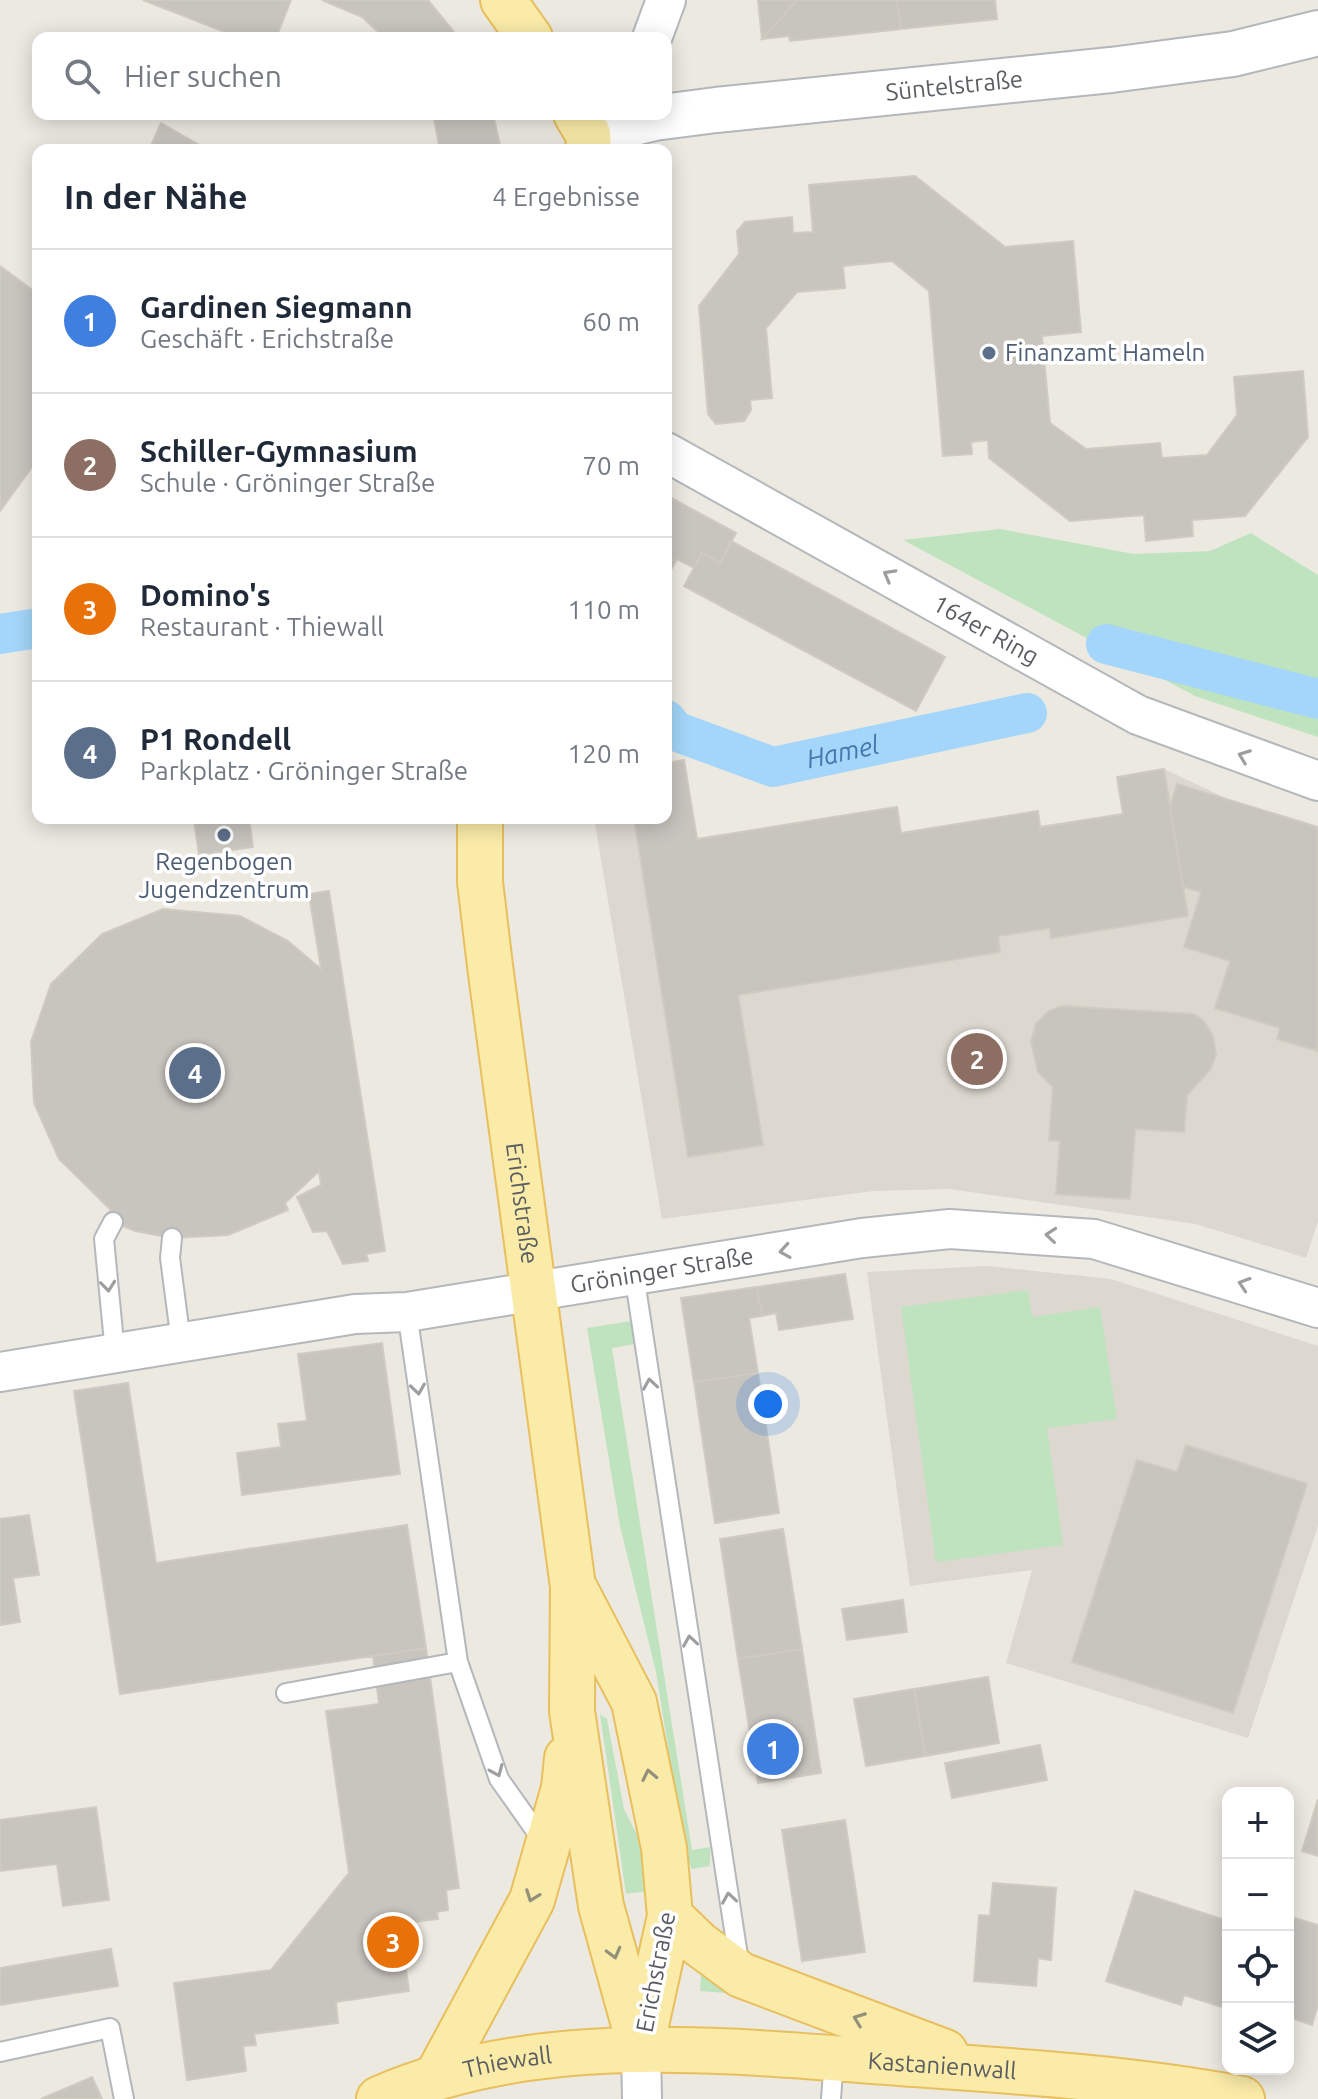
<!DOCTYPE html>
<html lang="de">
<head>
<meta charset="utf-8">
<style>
	body { margin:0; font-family:Ubuntu,sans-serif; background:#f6f6f7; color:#1f2937 }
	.controls { position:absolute; right:24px; bottom:24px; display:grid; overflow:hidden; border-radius:16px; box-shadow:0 4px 20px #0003 }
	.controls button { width:72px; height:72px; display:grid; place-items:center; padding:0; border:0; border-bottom:2px solid #e0e1e3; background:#fff; color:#1f2937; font:40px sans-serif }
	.you { position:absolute; left:768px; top:1404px; width:28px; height:28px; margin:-20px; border:6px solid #fff; border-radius:50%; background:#1a73e8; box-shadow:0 0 0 12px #1a73e833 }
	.badge { display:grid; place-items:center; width:52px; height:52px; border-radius:50%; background:#d93025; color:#fff; font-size:26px; font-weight:700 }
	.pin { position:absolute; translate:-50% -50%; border:4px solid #fff; box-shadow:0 2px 8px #0006 }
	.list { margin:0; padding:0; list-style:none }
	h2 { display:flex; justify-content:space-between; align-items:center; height:104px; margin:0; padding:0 32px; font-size:34px }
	h2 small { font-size:26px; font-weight:400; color:#747a83 }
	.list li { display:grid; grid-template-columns:52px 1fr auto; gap:24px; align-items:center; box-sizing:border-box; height:144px; padding:0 32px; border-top:2px solid #e0e1e3 }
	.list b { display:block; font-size:30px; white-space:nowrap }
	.list p { margin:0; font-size:26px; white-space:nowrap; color:#747a83 }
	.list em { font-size:26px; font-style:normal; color:#747a83 }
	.icon { flex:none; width:44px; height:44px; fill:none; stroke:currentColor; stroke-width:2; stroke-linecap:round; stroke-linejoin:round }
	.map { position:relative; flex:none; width:1318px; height:2099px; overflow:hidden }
	.search { position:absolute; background:#fff; box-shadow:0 4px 20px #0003; left:32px; top:32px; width:640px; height:88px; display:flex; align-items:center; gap:20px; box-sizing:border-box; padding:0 28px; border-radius:16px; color:#747a83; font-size:30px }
	.panel { position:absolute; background:#fff; box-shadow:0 4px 20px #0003; left:32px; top:144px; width:640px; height:680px; border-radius:16px }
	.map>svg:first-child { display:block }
	.education { fill:#dcd8cf }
	.green { fill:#bfe3bf }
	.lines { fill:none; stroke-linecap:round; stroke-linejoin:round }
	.canal { stroke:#a3d6fa; stroke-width:40 }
	.building { fill:#c8c4be; stroke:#d0cbc0; stroke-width:2 }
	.lane-casing { stroke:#b4b7bb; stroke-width:22 }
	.street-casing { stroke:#b4b7bb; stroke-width:42 }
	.secondary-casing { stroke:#b3b6bb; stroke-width:48 }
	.primary-casing { stroke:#e9bf5d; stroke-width:48 }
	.lane { stroke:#fff; stroke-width:18 }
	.street { stroke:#fff; stroke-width:38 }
	.secondary { stroke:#fff; stroke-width:44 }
	.primary { stroke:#faeba8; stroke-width:44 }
	.oneway { stroke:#9c9ea0 }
	.oneway2 { stroke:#928f7a }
	.service-dot { fill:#5c6f8a; stroke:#fff; stroke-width:3 }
	.labels { text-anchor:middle; stroke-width:7; stroke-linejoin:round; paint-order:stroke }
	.street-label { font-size:24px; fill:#5a5d61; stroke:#fff }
	.service-label { font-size:24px; fill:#4e5e75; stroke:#fff; text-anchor:start }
	.water-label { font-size:26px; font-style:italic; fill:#4278ab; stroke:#fff }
</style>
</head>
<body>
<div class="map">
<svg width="1318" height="2099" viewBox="0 0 1318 2099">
	<rect width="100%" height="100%" fill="#ece9e1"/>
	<path class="education" d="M684,760L697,839L897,807L902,833L1038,811L1041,827L1123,814L1117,777L1164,769L1234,802L1318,827V1221L1306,1258L1196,1224L949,1189L873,1191L662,1219L594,818H666V763Z
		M988,1266L1111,1279L1318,1346V1526L1248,1738L1006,1663L1032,1570L910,1586L867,1272Z"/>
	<path class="green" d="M1000,529L1134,554L1210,551L1251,533L1318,575V737L1195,696L903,540Z
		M1028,1290L1032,1317L1100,1307L1117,1419L1047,1428L1063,1545L936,1562L901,1307Z
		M631,1321L635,1344L612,1348L692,1850L710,1847V1866L692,1869L685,1854L656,1672L620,1526L587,1328Z
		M600,1714L607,1719L624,1809L647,1855V1891L626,1894Z
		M702,1958L753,1995L700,1991Z"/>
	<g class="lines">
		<g class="canal">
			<path d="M0,634L38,628"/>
			<path d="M1106,644L1318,699"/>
			<path id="s1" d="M666,720L675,731L773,767L1027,713"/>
		</g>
	</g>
	<path class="building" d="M143,0H291L276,38H240Z
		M322,0H428L459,38H385L362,17Z
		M758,0H797L762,39Z
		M797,0H897L901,29L790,41L789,36L762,39Z
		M897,0H995L997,19L901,29Z
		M433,114H493L501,150H440Z
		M161,123L208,150H149Z
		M915,176L1005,247L1073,241L1081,332L1042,336L1050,423L1086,449L1160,443L1162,458L1207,455L1237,415L1234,377L1303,371L1308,437L1245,516L1192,520L1193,536L1146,541L1144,515L1070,521L989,458L988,440L971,442L972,454L943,456L929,291L892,261L843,266L845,288L797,292L766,328L772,398L750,400L751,410L744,421L716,424L708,414L699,306L739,254L737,231L745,222L792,217L793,233L813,232L809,185Z
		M0,266L38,294V459L0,511Z
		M666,495L736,533L720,563L702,553L694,568L677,559L666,579Z
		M731,541L945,657L916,711L684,586L702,553L720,563Z
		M684,760L697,839L897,807L901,833L1038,811L1040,827L1123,814L1117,777L1164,769L1188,916L1051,938L1050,928L998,936L1000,952L738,995L763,1145L688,1157L634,818H666V763Z
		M1177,784L1318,827V1051L1277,1039L1280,1028L1215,1008L1230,961L1184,947L1201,892L1183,887L1170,807Z
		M168,818H249L253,847L199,855L194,820L169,823Z
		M329,891L385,1251L366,1254L368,1261L343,1264L327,1231L313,1232L297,1197L321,1185L319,1171L285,1203L288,1210L228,1235L172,1238L135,1231L113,1222L106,1216L111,1210L59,1159L34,1103L31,1042L51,984L102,934L163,909L240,916L288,941L321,969L309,894Z
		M1062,1006L1193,1014L1203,1020L1213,1036L1216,1055L1210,1070L1187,1095L1184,1132L1135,1129L1130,1199L1056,1194L1060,1141L1049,1140L1053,1087L1038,1072L1031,1041L1036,1024L1049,1011Z
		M845,1274L853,1319L779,1330L776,1313L762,1316L757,1287Z
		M757,1287L762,1316L749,1318L758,1373L694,1382L681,1298Z
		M382,1343L400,1474L242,1495L237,1453L281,1447L278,1424L307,1421L298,1354Z
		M758,1373L779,1513L715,1523L694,1382Z
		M128,1383L156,1563L407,1525L426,1648L120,1694L74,1391Z
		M1186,1445L1307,1484L1233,1713L1072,1662L1137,1460L1177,1472Z
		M29,1515L39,1575L13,1578L20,1622L0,1625V1519Z
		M783,1529L802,1649L738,1659L720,1539Z
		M903,1600L907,1632L847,1640L842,1609Z
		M426,1648L459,1888L446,1890L448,1910L437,1912L438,1919L400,1924L409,1991L336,2002L338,2023L254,2034L256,2045L243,2046L246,2071L187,2080L174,1983L271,1970L349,1873L326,1711L379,1704L373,1656Z
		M802,1649L821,1773L758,1783L738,1659Z
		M988,1677L999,1743L925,1756L914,1689Z
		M914,1689L925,1756L866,1766L854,1699Z
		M1040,1745L1047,1780L952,1798L945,1763Z
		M1318,1799V1856L1302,1851Z
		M96,1807L109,1900L63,1906L57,1864L0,1871V1820Z
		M845,1820L865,1952L802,1961L782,1830Z
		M993,1883L1056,1888L1051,1960L1038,1958L1036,1986L974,1981L979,1915L990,1916Z
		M1135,1891L1228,1921V2009L1184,1995L1181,2005L1106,1981Z
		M1288,1916L1318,1925V2005L1312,2025L1288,2017Z
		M111,1949L118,1986L0,2005V1968Z
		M92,2077L102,2099H41Z"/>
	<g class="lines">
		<defs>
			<path id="lane" d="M113,1222L104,1239L115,1353
				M172,1238L170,1258L181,1342
				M634,1274L740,1969
				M407,1312L458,1662L499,1779L545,1844
				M286,1693L458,1662
				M0,2052L110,2028L124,2099
				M831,2099L834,2058"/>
			<g id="street">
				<path d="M652,38L666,0"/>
				<path id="s2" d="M666,452L1138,715L1318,781"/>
				<path id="s3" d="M0,1372L355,1314L407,1312L862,1238L950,1229L1094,1239L1318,1308"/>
				<path d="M641,2050L642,2099"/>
			</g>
			<g id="secondary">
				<path id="s4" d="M588,134L654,118L716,110L1111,70L1233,54L1318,33"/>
			</g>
			<g id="primary">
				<path d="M503,0L530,38"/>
				<path d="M576,114L588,134L589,150"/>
				<path id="s5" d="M480,818V882L490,966L573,1587L572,1711L601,1906L641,2050"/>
				<path d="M575,1589L634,1702L664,1848L670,1916L642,2043"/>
				<path d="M670,1916L699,1944L741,1975L945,2052"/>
				<path d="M436,2078L532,1900L564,1788L567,1758"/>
				<path id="s6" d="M379,2099C540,2028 729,2051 899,2063C1014,2071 1129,2078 1242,2099"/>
			</g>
		</defs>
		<use href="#lane" class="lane-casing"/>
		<use href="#street" class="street-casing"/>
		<use href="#secondary" class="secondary-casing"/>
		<use href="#primary" class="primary-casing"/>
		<use href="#lane" class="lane"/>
		<use href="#street" class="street"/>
		<use href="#secondary" class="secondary"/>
		<use href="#primary" class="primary"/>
	</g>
	<defs><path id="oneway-chevron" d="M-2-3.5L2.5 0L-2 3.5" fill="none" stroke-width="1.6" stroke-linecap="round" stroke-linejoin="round" transform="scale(2)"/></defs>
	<g class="oneway">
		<use href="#oneway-chevron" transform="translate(889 575) rotate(-151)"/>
		<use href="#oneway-chevron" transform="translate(1244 756) rotate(-159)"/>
		<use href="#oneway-chevron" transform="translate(1051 1235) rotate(-175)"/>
		<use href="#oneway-chevron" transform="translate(785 1251) rotate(171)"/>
		<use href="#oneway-chevron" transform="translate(1244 1284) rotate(-162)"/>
		<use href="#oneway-chevron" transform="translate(108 1286) rotate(84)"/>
		<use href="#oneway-chevron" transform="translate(650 1384) rotate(-99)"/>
		<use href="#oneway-chevron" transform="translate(418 1389) rotate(82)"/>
		<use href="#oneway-chevron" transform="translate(690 1641) rotate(-99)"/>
		<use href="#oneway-chevron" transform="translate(497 1771) rotate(67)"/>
		<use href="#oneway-chevron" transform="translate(729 1898) rotate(-99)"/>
	</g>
	<g class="oneway2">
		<use href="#oneway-chevron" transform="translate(649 1775) rotate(-102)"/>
		<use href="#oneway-chevron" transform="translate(532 1896) rotate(110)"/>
		<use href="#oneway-chevron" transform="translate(614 1953) rotate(75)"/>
		<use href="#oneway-chevron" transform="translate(859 2019) rotate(-159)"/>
	</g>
	<g class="service-dot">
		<circle cx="989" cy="353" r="8"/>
		<circle cx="224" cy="835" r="8"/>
	</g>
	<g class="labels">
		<g class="street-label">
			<text dy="8" stroke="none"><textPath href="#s4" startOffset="370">Süntelstraße</textPath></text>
			<text dy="8" stroke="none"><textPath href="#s2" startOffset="366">164er Ring</textPath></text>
			<text dy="8" stroke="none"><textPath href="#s5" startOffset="388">Erichstraße</textPath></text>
			<text dy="8" stroke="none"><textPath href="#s3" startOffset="670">Gröninger Straße</textPath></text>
			<text transform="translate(656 1972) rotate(-79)" y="8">Erichstraße</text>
			<text dy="8" stroke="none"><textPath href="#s6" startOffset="134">Thiewall</textPath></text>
			<text dy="8" stroke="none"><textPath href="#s6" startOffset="570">Kastanienwall</textPath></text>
		</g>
		<g class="service-label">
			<text x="1005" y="361">Finanzamt Hameln</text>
			<text x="224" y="870" text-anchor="middle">Regenbogen<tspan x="224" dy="28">Jugendzentrum</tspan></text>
		</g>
		<g class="water-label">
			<text dy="9" stroke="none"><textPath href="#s1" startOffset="190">Hamel</textPath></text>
		</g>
	</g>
</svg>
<div class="controls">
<button>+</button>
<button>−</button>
<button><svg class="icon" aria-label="locate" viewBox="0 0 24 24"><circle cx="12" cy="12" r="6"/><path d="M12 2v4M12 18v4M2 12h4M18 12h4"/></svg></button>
<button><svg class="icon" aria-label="layers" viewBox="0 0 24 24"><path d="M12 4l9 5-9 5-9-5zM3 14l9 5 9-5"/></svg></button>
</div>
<div class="you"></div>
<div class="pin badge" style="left:773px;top:1749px;background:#3f7fe0">1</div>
<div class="pin badge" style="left:977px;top:1059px;background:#8d6e63">2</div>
<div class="pin badge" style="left:393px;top:1942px;background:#e8710a">3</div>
<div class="pin badge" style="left:195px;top:1073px;background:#5c6f8a">4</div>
<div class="search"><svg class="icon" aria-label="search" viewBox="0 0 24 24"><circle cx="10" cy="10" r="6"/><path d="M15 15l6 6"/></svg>Hier suchen</div>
<section class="panel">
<h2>In der Nähe<small>4 Ergebnisse</small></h2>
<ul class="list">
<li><span class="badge" style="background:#3f7fe0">1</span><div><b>Gardinen Siegmann</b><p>Geschäft · Erichstraße</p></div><em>60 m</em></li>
<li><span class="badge" style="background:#8d6e63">2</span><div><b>Schiller-Gymnasium</b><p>Schule · Gröninger Straße</p></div><em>70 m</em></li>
<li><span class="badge" style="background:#e8710a">3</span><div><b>Domino's</b><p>Restaurant · Thiewall</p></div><em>110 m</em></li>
<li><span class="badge" style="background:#5c6f8a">4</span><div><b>P1 Rondell</b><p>Parkplatz · Gröninger Straße</p></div><em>120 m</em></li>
</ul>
</section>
</div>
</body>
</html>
